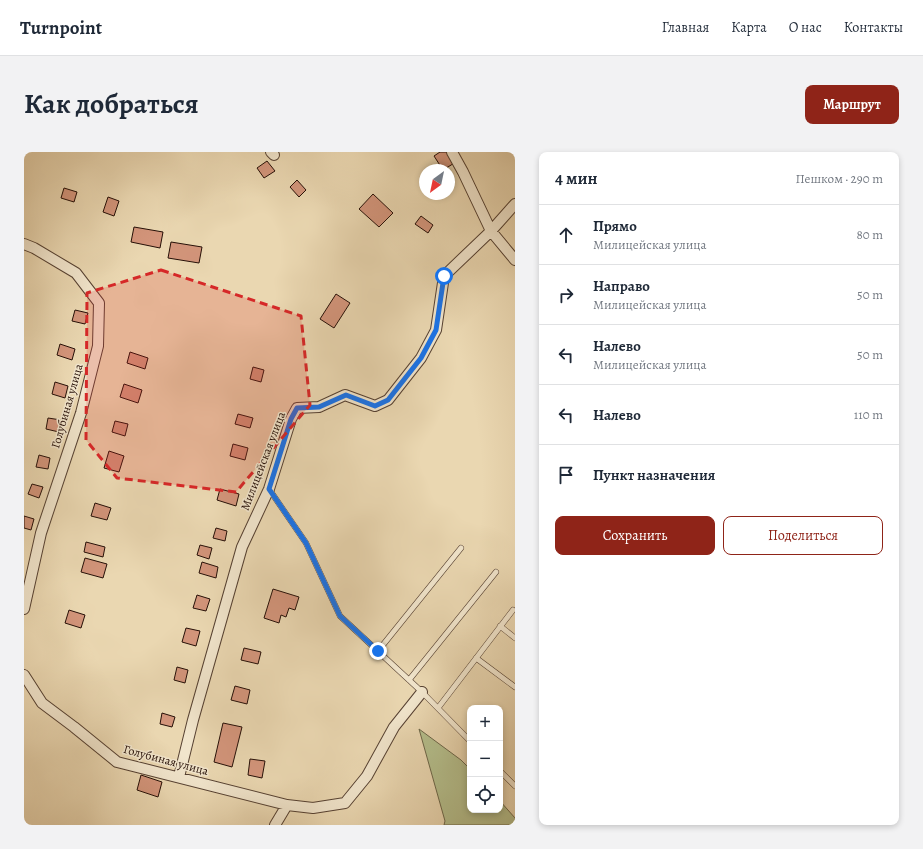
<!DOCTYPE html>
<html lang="ru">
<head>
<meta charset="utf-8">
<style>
	body { margin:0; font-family:Alegreya,serif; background:#f2f2f3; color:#1f2937 }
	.controls { position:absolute; right:12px; bottom:12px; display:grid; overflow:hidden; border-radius:8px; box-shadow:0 2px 6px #0003 }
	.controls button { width:36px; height:36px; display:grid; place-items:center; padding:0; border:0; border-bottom:1px solid #e0e1e3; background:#fff; color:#1f2937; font:20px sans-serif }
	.compass { position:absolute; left:395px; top:12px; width:36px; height:36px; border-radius:50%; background:#fff; box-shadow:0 2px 6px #0003; rotate:213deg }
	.stop { position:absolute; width:12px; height:12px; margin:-9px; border:3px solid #1a73e8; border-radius:50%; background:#fff }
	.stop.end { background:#1a73e8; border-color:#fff; box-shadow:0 1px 4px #0008 }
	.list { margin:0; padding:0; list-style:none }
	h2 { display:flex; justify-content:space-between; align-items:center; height:52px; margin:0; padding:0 16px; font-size:17px }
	h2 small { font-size:13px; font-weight:400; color:#747a83 }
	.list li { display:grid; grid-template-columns:26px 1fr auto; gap:12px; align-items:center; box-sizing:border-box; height:60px; padding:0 16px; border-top:1px solid #e0e1e3 }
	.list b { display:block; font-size:15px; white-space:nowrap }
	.list p { margin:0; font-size:13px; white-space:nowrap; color:#747a83 }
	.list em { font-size:13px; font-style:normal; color:#747a83 }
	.actions { display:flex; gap:8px; padding:12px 16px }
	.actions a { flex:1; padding:9px 0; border:1px solid #8f2418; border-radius:8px; text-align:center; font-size:14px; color:#8f2418 }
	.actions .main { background:#8f2418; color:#fff }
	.icon { flex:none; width:22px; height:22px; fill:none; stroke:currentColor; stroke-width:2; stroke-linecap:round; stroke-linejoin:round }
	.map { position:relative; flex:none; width:491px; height:673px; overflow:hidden; border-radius:8px }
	header { display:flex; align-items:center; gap:24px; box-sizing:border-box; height:56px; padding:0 20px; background:#fff; border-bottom:1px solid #e0e1e3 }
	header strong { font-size:19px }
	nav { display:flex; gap:22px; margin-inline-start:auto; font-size:14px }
	.intro { display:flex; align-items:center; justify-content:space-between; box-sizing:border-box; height:96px; padding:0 24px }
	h1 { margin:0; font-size:28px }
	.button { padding:10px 18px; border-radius:8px; background:#8f2418; color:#fff; font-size:14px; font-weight:700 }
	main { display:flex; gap:24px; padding:0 24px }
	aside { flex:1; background:#fff; border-radius:8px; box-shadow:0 2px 6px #0003 }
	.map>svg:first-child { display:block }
	.green { fill:#b5bf8d; stroke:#6d674a }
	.building { fill:#d3957b; stroke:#250f07 }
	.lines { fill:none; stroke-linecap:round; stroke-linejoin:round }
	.lane-casing { stroke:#564132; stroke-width:6 }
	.street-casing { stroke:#564132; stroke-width:12 }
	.lane { stroke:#f1e5cc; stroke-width:5 }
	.street { stroke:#f1e5cc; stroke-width:10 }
	.route { stroke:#1a73e8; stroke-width:5 }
	.marked { fill:#d62828; fill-opacity:0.2; stroke:#d62828; stroke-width:3; stroke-dasharray:8 5; stroke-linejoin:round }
	.labels { text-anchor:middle; stroke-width:3; stroke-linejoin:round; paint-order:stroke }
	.street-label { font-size:12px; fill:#250f07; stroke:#f1e5cc }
</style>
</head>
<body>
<header>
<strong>Turnpoint</strong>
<nav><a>Главная</a><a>Карта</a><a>О нас</a><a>Контакты</a></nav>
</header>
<div class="intro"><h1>Как добраться</h1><a class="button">Маршрут</a></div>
<main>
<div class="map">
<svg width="491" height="673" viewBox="0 0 491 673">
	<rect width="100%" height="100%" fill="#ead7b1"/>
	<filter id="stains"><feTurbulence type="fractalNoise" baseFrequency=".005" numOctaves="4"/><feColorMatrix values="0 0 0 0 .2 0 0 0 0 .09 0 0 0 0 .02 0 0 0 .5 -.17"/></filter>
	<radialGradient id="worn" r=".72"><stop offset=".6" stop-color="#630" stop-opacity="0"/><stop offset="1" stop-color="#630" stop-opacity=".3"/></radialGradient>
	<path class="green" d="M395,577L437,608L446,617V658H476V649L491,666V673H420L421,669Z"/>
	<path class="building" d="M416,0H426L432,10L419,18L410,4Z
		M243,9L251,19L240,26L233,16Z
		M273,28L282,38L275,45L266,35Z
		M40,36L53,40L50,50L37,46Z
		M349,42L369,61L355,75L335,57Z
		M84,45L95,49L90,64L79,60Z
		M397,64L409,73L404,81L391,72Z
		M110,75L139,80L136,96L107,90Z
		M147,90L178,95L175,111L144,106Z
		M312,142L326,151L310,176L296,167Z
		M51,158L64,161L61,172L48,169Z
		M36,192L51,197L48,208L33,203Z
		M106,200L124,206L121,217L103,211Z
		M229,215L240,218L237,230L226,227Z
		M31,230L44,234L41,246L28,242Z
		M100,232L118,238L114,251L96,245Z
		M214,262L229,266L226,276L211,272Z
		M24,266L37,268L35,280L22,277Z
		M91,269L104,272L101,284L88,280Z
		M209,292L224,296L221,308L206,304Z
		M85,299L100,304L95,320L80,316Z
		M15,303L26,306L24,317L12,315Z
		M8,332L19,335L15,346L4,342Z
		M196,337L215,342L212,354L193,348Z
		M71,351L87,356L83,368L67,364Z
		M0,364L10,367L7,378L0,376Z
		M192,376L203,379L201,389L189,386Z
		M62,390L81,395L79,405L60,400Z
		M176,393L188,396L185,407L173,403Z
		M61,406L83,412L79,426L57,420Z
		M178,410L194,415L192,426L175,421Z
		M249,437L275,445L271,458L265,456L262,465L257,463L255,471L240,466Z
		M173,443L186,447L182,459L169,456Z
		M45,458L61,463L57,476L41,471Z
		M162,476L176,479L172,494L158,490Z
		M220,496L237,500L234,512L217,508Z
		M153,515L164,518L161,531L150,528Z
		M211,534L226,538L223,552L207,548Z
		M138,561L151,565L148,575L136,572Z
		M199,571L218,575L208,615L190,610Z
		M226,607L241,609L238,626L224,623Z
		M117,623L138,630L134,645L113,638Z"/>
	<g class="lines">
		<defs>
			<path id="lane" d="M245,337L282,391L316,464L398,540L446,589
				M476,474L491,486
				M354,499L437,396
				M452,506L491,535
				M385,528L472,420
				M414,556L489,458
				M476,619L491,634"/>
			<path id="street" d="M247,0L250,3
				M428,0L439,20L467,79L491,108
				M0,92L10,96L52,121L75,151L74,194L57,261L17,381L0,457
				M0,523L18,551L50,575L93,610L263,653
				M155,625L169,568L218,395L245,337L267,267L273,256L295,255L321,243L351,254L364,248L397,206L412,178L420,124L467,79L491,52
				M251,673L263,653L289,656L321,651L343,624L370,575L398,540"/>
		</defs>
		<use href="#lane" class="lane-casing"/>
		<use href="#street" class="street-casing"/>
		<use href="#lane" class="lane"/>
		<use href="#street" class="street"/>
	</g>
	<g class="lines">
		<path class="route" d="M354,499L316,464L282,391L245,337L267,267L273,256L295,255L322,243L351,254L364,248L397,206L412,178L420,124"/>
	</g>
	<path class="marked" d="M137,118L277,164L286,253L212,340L93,326L62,288L63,141Z"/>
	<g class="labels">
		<g class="street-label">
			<text transform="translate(43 254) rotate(-74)" y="4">Голубиная улица</text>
			<text transform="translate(239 309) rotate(-69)" y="4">Милицейская улица</text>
			<text transform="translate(142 608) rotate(15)" y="4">Голубиная улица</text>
		</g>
	</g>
	<rect width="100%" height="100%" filter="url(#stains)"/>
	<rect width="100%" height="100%" fill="url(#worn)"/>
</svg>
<div class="controls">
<button>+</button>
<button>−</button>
<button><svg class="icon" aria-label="locate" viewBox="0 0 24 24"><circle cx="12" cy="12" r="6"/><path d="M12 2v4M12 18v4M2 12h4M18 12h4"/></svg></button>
</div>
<svg class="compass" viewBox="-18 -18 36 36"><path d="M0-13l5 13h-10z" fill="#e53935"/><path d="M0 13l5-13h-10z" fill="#747a83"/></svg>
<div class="stop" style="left:420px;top:124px"></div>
<div class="stop end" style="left:354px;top:499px"></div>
</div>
<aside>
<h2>4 мин<small>Пешком · 290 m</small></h2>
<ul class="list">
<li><svg class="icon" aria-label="ahead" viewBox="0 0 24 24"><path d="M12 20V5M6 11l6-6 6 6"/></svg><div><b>Прямо</b><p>Милицейская улица</p></div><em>80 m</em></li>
<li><svg class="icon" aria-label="right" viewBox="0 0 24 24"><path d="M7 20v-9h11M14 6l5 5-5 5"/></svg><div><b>Направо</b><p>Милицейская улица</p></div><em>50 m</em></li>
<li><svg class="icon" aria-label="left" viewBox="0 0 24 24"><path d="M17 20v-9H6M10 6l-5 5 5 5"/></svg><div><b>Налево</b><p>Милицейская улица</p></div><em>50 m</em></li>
<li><svg class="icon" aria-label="left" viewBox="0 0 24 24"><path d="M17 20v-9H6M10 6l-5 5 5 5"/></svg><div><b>Налево</b></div><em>110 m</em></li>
<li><svg class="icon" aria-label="arrive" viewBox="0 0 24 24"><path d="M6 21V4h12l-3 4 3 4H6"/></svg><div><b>Пункт назначения</b></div></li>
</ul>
<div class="actions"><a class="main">Сохранить</a><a>Поделиться</a></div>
</aside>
</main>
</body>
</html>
